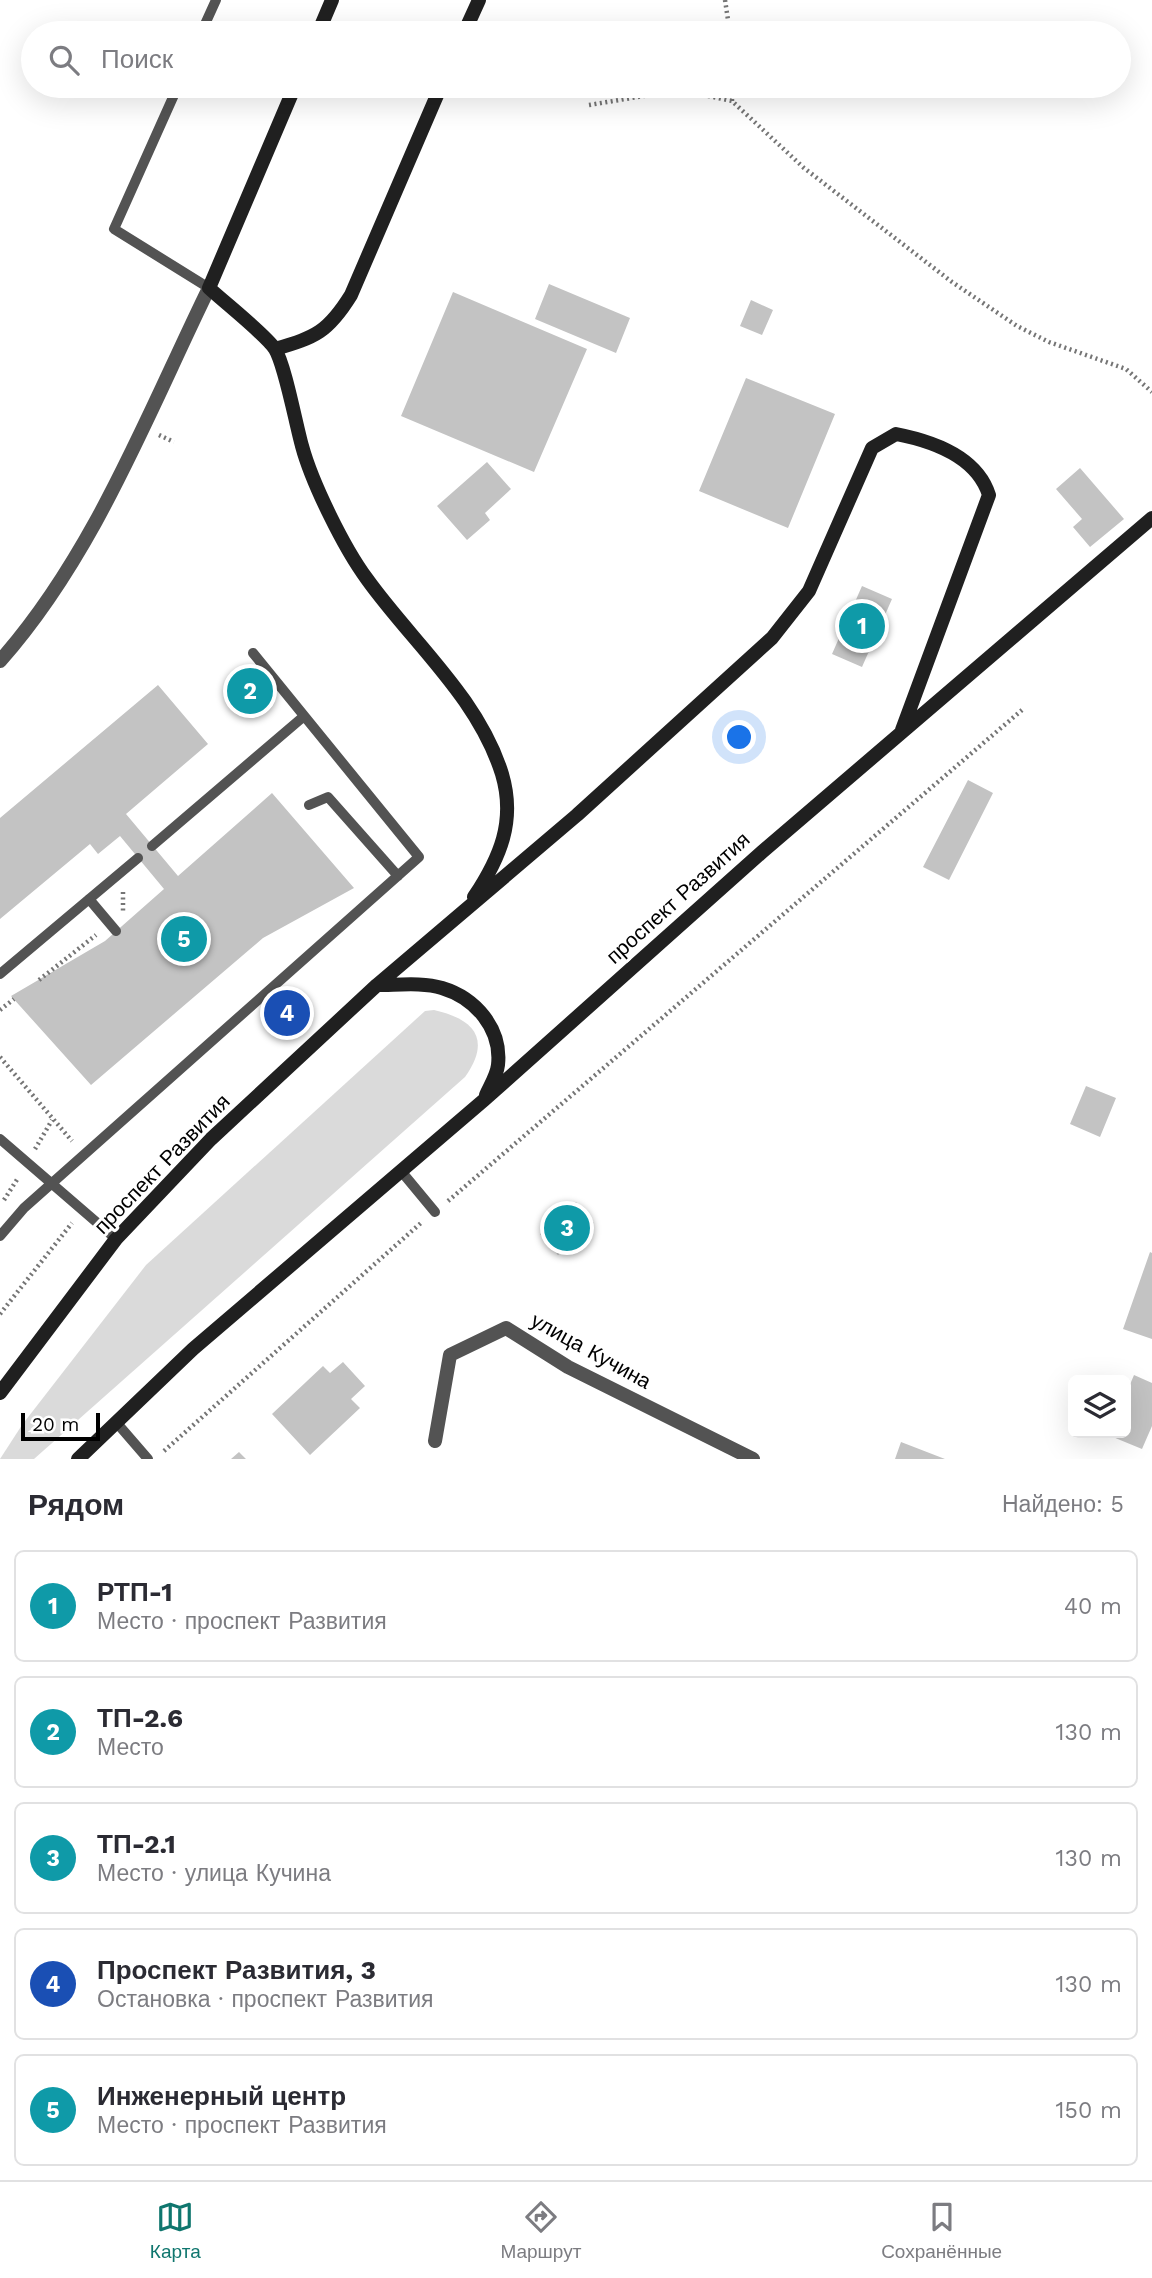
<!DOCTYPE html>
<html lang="ru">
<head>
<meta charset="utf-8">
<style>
	body { margin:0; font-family:"Work Sans",sans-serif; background:#f7f7f7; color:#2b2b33 }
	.controls { position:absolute; right:21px; bottom:21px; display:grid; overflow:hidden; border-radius:10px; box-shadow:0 7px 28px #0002 }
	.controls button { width:63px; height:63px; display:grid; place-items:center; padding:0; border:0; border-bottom:2px solid #e1e1e2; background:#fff; color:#2b2b33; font:35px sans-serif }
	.scale { position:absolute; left:21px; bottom:18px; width:79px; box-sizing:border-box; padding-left:7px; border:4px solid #000; border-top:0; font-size:19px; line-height:24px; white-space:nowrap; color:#000; -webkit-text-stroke:5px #fff; paint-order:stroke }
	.you { position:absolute; left:740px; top:738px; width:24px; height:24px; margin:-18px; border:5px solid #fff; border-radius:50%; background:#1a73e8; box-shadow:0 0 0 10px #1a73e833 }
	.badge { display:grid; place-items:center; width:46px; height:46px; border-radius:50%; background:#0f766e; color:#fff; font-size:23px; font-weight:700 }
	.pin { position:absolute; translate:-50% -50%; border:4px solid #fff; box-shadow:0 2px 7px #0006 }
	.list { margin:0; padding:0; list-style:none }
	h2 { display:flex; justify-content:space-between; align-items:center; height:91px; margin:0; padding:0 28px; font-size:30px }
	h2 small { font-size:23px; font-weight:400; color:#7c7c81 }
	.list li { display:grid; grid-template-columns:46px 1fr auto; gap:21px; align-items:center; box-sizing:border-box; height:112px; margin:0 14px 14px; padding:0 14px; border:2px solid #e1e1e2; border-radius:10px }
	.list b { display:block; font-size:26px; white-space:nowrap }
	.list p { margin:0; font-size:23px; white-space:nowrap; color:#7c7c81 }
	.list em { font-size:23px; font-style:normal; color:#7c7c81 }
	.icon { flex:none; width:38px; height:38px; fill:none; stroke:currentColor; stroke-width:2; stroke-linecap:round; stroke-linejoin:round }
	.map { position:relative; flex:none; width:1152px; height:1459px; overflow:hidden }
	.search { position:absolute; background:#fff; box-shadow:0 7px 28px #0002; left:21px; right:21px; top:21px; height:77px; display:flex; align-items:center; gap:18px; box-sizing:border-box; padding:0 24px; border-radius:38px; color:#7c7c81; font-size:26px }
	.sheet { height:721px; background:#fff }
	nav { display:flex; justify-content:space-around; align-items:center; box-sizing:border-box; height:98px; border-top:2px solid #e1e1e2; background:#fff; font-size:19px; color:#7c7c81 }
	nav a { display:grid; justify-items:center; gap:4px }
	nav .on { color:#0f766e }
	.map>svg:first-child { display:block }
	.green { fill:#dadada }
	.building { fill:#c3c3c3 }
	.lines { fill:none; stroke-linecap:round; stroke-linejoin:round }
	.path { stroke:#757575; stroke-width:4.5; stroke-dasharray:2 3.5; stroke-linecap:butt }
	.lane { stroke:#535353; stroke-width:10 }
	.street { stroke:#535353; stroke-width:14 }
	.secondary { stroke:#202020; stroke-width:14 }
	.labels { text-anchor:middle; stroke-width:6; stroke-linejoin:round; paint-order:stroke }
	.street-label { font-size:21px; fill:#000; stroke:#fff }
</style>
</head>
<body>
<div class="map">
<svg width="1152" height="1459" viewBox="0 0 1152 1459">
	<rect width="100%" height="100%" fill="#fff"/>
	<path class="green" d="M434,1010C474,1019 492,1039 465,1077L34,1459H0L22,1425L146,1265L425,1011Z"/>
	<path class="building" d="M549,284L630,318L616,353L535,319Z
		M453,292L587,349L534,472L401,416Z
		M751,300L773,310L762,335L740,326Z
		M746,378L835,414L788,528L699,491Z
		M487,462L511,489L485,513L490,520L467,540L437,506Z
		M1080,468L1124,519L1090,547L1073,527L1082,519L1056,489Z
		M862,586L892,599L862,667L832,654Z
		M246,666L274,700L253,717L226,683Z
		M158,685L208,744L126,814L178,876L272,793L354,888L263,938L91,1085L11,996L105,941L164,889L120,836L98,854L90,844L0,919V818Z
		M968,780L993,793L949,880L923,867Z
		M1086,1086L1116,1098L1100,1137L1070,1124Z
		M576,1202L594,1223L558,1255L540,1234Z
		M1150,1252L1152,1253V1339L1123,1329Z
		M343,1362L365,1386L351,1399L360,1408L310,1455L272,1414L323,1366L330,1373Z
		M1134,1375L1152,1383V1426L1142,1449L1108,1435L1126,1433V1394Z
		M901,1442L945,1459H895Z
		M239,1452L246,1459H231Z"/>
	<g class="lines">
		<path class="path" d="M725,0L730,33
			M732,101V86
			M589,105L680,90L732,101L804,168L952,282L1017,326L1049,342L1126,369L1152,392
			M159,435L174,442
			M123,892V912
			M39,980L96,935
			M287,997L300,1012
			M0,1010L14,999
			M0,1057L72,1141
			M35,1149L52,1120
			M4,1200L18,1178
			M448,1201L1022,710
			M0,1314L72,1223
			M164,1451L422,1222"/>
		<path class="lane" d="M201,33L216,0
			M178,86L114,229L209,288
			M309,805L328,797L398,876
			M152,846L303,717
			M89,899L116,931
			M0,974L138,858
			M0,1139L116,1239
			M401,1171L435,1212
			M0,1236L24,1208L419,857L253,653
			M116,1422L148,1459"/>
		<path class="street" d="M0,661C94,555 147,415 209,288
			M435,1441L450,1355L506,1328L568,1367L753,1459"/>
		<path class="secondary" d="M318,33L332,0
			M464,33L479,0
			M295,86L209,288C224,302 266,335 275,349C285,365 296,425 302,446C312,483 344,548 367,579C412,642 478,697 502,774C516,821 500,858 474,897
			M275,349C316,337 328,332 351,295L441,86
			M377,985C398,985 423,982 442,988C475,998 502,1028 498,1065C497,1075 490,1086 486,1095
			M0,1393L116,1239L211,1139L377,985L577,815L772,638L809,591L872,448L896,434C932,441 977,457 989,495L902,730
			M78,1459L193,1349L484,1100L762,852L1152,518"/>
	</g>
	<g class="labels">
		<g class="street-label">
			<text transform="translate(678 898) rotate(-42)" y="7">проспект Развития</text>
			<text transform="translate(162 1164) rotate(-46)" y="7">проспект Развития</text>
			<text transform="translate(591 1351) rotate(29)" y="7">улица Кучина</text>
		</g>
	</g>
</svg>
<div class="controls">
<button><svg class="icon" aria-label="layers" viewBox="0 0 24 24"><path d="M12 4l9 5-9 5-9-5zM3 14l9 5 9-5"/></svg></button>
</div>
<div class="scale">20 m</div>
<div class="you"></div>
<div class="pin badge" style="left:862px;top:626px;background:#0f9aa8">1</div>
<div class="pin badge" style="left:250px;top:691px;background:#0f9aa8">2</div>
<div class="pin badge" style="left:567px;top:1228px;background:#0f9aa8">3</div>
<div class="pin badge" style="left:287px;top:1013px;background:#1a4fb4">4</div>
<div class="pin badge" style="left:184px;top:939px;background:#0f9aa8">5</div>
<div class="search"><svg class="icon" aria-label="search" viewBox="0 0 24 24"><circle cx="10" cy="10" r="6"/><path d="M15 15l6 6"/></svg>Поиск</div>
</div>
<section class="sheet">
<h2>Рядом<small>Найдено: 5</small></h2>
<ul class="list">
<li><span class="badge" style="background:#0f9aa8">1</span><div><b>РТП-1</b><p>Место · проспект Развития</p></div><em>40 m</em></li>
<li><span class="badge" style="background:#0f9aa8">2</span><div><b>ТП-2.6</b><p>Место</p></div><em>130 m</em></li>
<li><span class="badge" style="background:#0f9aa8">3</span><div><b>ТП-2.1</b><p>Место · улица Кучина</p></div><em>130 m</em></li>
<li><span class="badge" style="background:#1a4fb4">4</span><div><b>Проспект Развития, 3</b><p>Остановка · проспект Развития</p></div><em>130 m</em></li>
<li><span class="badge" style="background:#0f9aa8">5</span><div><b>Инженерный центр</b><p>Место · проспект Развития</p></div><em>150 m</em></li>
</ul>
</section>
<nav>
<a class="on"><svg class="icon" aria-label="map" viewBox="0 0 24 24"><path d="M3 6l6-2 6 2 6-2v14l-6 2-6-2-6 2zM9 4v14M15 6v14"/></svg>Карта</a>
<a><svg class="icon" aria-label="directions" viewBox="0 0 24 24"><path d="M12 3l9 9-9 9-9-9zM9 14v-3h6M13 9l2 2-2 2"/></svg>Маршрут</a>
<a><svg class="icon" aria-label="saved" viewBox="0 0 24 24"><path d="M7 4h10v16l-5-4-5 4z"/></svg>Сохранённые</a>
</nav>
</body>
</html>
